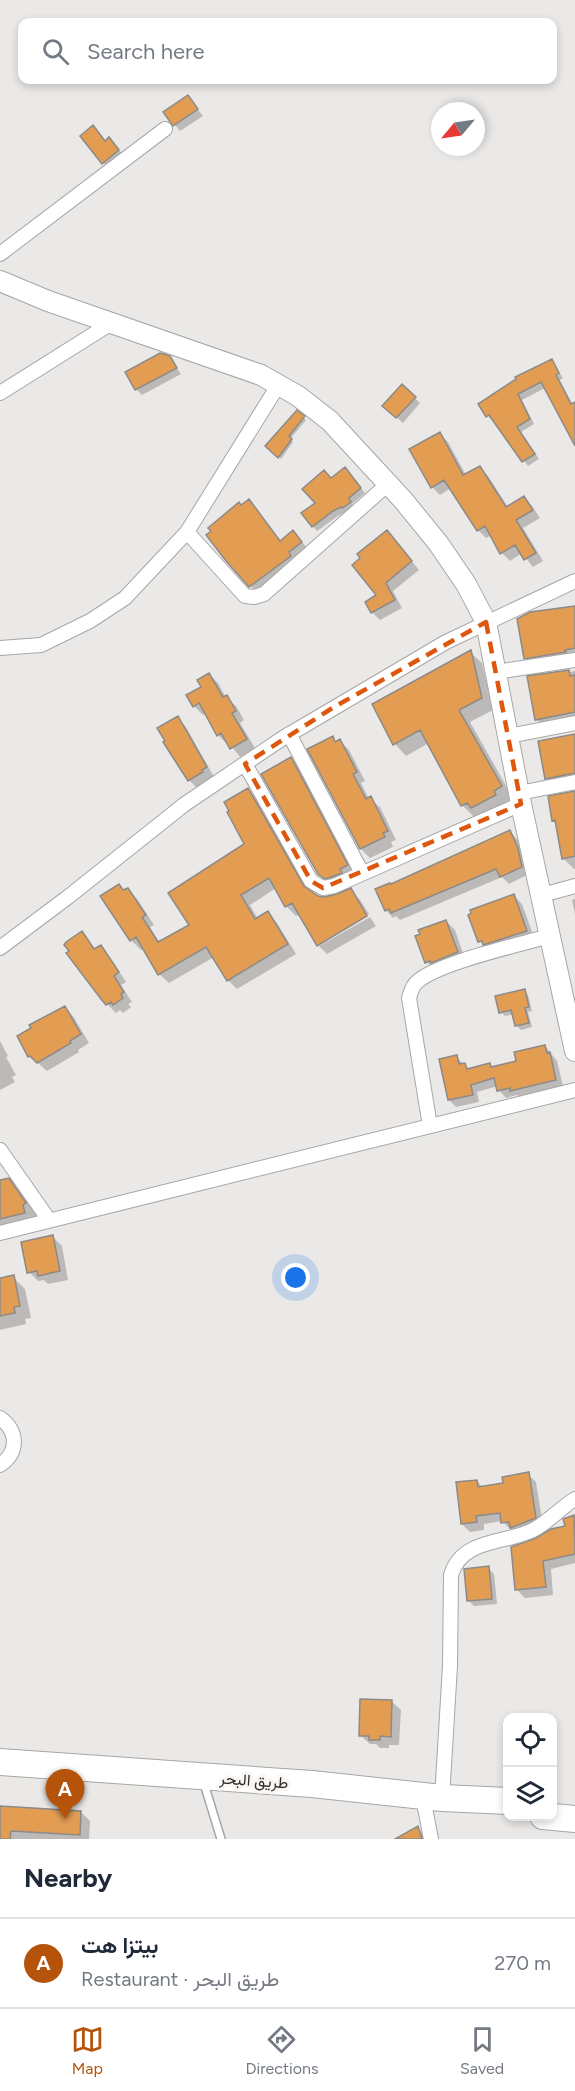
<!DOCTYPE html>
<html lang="en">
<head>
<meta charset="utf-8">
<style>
	body { margin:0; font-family:Figtree,Vazirmatn,sans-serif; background:#f2f2f3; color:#1f2937 }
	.controls { position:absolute; right:18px; bottom:18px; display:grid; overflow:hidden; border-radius:12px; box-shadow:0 3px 9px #0003 }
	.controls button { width:54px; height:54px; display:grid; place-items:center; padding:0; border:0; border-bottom:2px solid #e0e1e3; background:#fff; color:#1f2937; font:30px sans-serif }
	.compass { position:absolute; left:431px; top:102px; width:54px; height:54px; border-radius:50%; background:#fff; box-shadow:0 3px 9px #0003; rotate:241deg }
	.you { position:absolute; left:296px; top:1278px; width:21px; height:21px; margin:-15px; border:4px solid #fff; border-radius:50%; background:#1a73e8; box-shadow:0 0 0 9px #1a73e833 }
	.badge { display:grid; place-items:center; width:39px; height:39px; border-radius:50%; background:#b45309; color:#fff; font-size:20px; font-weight:700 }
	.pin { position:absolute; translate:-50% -50px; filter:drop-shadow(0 2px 3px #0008) }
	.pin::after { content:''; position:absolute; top:32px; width:21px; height:18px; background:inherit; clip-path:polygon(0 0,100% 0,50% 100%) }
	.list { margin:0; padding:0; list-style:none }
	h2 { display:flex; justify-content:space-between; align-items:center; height:78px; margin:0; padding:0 24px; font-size:26px }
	h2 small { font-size:20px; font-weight:400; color:#747a83 }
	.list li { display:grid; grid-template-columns:39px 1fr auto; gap:18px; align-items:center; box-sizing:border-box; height:90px; padding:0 24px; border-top:2px solid #e0e1e3 }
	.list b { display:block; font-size:22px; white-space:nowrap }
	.list p { margin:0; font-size:20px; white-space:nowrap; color:#747a83 }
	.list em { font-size:20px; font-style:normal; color:#747a83 }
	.icon { flex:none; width:33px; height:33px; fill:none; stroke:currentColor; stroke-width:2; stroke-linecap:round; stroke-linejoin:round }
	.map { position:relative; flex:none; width:575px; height:1839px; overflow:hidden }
	.search { position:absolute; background:#fff; box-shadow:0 3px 9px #0003; left:18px; right:18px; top:18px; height:66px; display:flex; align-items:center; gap:15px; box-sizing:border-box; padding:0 21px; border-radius:12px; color:#747a83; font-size:22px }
	.sheet { height:168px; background:#fff }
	nav { display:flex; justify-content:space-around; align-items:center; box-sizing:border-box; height:84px; border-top:2px solid #e0e1e3; background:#fff; font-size:16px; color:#747a83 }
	nav a { display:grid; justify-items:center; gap:3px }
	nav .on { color:#b45309 }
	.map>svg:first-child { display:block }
	.shadow { fill:#0003 }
	.building { fill:#e29d53; stroke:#8c8a88; stroke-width:1.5 }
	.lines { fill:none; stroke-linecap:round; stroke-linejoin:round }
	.lane-casing { stroke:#a8a6a4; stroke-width:10 }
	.street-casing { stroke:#a8a6a4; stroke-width:16 }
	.secondary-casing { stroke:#a8a6a4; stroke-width:22 }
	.highway-casing { stroke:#a8a6a4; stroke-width:28 }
	.lane { stroke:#fff; stroke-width:7 }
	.street { stroke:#fff; stroke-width:14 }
	.secondary { stroke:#fff; stroke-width:20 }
	.highway { stroke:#fff; stroke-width:26 }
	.marked { fill:none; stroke:#df570e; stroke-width:4.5; stroke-dasharray:12 8; stroke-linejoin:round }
	.labels { text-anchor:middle; stroke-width:6; stroke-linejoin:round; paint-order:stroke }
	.street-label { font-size:16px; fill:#2e2d2c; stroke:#f9f6f4 }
</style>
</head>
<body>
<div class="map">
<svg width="575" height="1839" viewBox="0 0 575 1839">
	<rect width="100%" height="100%" fill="#ebe9e7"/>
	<path class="shadow" d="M188,97L203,116L180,131L165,112Z
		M99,133L106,142L115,145L124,156L109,168L103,163Z
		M169,357L181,374L142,395L136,389Z
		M551,360L563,378L560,380L575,409V445L545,388L522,400L534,424L521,432L539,459L528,466L494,420L493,421L488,416L480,405Z
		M402,386L420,403L403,423L384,406Z
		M304,418L306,420L290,439L293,442L281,459L267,446Z
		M440,434L448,442L466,475L480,468L488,476L508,507L524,498L532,506L540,518L523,528L543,561L533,567L522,553L510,561L502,553L492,535L486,538L478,530L451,488L440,495L432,487Z
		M349,474L365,493L352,504L355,507L348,512L347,511L338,516L317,531L313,526L317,503L332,480Z
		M249,501L281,541L293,532L310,551L259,595L227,560Z
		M395,540L419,570L393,591L402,608L380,620L373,613L367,602L379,596Z
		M575,607V663L536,669L525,658Z
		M470,652L482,663L493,710L470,722L513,798L504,803L506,807L484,819L479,814L474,817L462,805L429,743L406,756L395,744Z
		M575,671V725L547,730L536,719L528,678Z
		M209,675L218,683L226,698L236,706L244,720L240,723L255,748L240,757L229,743L227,744L218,735L206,713L203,715L194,706Z
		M177,718L186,727L214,777L198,789L189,780Z
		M575,736V786L558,789L546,778Z
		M332,738L337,743L340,741L349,750L365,781L361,783L369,799L380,807L396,840L391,842L393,847L370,858L361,849L309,750Z
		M291,759L303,771L358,877L331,886L319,874Z
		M248,790L258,800L310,892L324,898L351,890L360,900L369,914L318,943V945L300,914L296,916L286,906L276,888L250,905L258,919L268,913L277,923L296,954L237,989L228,980L214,957L169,983L159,974L144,947L141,950L131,940L102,897L119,886L125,891L127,890L137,899L154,925L150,927L160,943L191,925L246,845Z
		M575,793V869H574L563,858L557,824L554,820Z
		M510,832L517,839L525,856L529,874L509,884L502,877L400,920L396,916L393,918L386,910L390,884Z
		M513,895L522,904L535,940L489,950L480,941Z
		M575,899V914L572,900Z
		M370,917L376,926L327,954L319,946Z
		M446,921L455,930L466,962L436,971L427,962Z
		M82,933L96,950L100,947L109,956L126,982L121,985L132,1002L128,1004L131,1007L123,1013L120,1010L116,1013L107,1004Z
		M524,990L528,995L532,1011L528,1012L532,1027L521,1030L517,1026L514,1014L505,1016L501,1012Z
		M64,1007L73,1016L89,1043L78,1050L79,1052L47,1071L30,1056L19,1036Z
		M0,1041L8,1056L6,1057L16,1075L12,1077L15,1082L0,1090Z
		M545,1046L557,1061L563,1086L519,1097L517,1095L506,1098L499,1090L498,1086L477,1092L479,1102L456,1107L449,1100L456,1057L470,1070L490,1064L493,1068L518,1062Z
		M8,1180L20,1192L37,1215L34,1217L36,1225L0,1234V1182Z
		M53,1237L62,1246L68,1280L48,1284L44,1280L38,1281L29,1272Z
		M13,1277L25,1289L31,1318L25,1319L26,1324L0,1330V1279Z
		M528,1474L536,1482L543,1526L511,1530L502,1521L484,1524V1530L470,1532L462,1524L477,1481L483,1488L504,1485Z
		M575,1516V1563L551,1569L553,1595L525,1598L517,1590L566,1527L567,1518Z
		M488,1568L494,1574L497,1604L474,1606L468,1600Z
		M391,1701L401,1710L399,1745H389V1748H380L376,1744H370L360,1735Z
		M0,1808L81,1812L90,1821L89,1839H0Z
		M418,1828L423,1834L426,1839H412Z"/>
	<path class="building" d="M188,95L198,109L173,126L163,112Z
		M93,125L105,141L109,137L119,150L102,164L80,136Z
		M160,353L170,356L177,368L135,390L125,372Z
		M552,359L559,373L556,375L571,404L575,402V446L541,382L518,394L530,419L517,427L535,454L522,462L489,415L486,417L478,404L516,379L515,377Z
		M402,384L416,397L396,418L382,406Z
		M297,410L305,416L289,436L292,439L278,458L265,446Z
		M440,432L463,475L480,466L506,507L524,496L533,510L516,520L536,553L524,560L515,545L500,554L485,526L477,531L444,480L431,488L409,449Z
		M345,467L361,488L349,498L351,502L342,508L341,507L333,511L312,527L301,513L315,503L302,489L324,470L331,478Z
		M249,499L280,541L293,530L302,542L289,552L291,556L249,587L226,561L206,535L211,531L208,528L239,502L241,505Z
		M387,530L412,561L386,583L395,600L371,613L365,602L376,595L352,565L360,558L357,554Z
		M575,606V648L565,650L566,652L524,659L517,619L530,612Z
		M471,650L482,698L459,710L502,786L494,791L496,795L471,808L467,803L461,806L420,730L393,745L372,704Z
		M569,670L570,676L575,675V712L535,720L527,676Z
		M209,673L223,697L227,695L236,711L232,713L247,739L230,749L221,733L217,736L199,703L193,707L186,695L201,687L197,680Z
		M178,716L207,767L202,770L203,772L188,781L163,742L165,741L157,728Z
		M575,734V773L545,779L538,741Z
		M333,736L335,742L340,739L357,772L353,774L366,799L371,796L388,831L383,833L385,837L360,849L307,749Z
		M291,757L348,865L340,869L342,873L331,877L325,879L318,874L261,774Z
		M248,788L304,886L318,896L324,897L337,894L351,888L367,916L317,946L292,903L285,907L269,878L241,895L255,919L268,911L288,944L227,981L206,947L158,975L136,937L130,941L100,896L119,884L123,890L128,888L146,915L142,917L158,942L189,925L168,893L244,844L227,812L229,811L224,802Z
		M575,791V856L562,859L555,820L552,821L548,796Z
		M510,830L518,848L522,867L500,877L496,869L391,913L389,909L385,911L375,889L390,883L391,884Z
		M514,894L527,931L483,945L482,941L478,942L468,915L471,913L470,910Z
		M446,920L458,952L431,963L430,961L425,963L415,936L420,934L418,930Z
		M82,931L94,949L101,945L119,972L114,976L124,992L121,994L123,998L113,1005L111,1002L106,1005L101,999L66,953L69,951L64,945L66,942Z
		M525,989L529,1007L525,1008L529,1023L515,1026L511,1010L499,1013L495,996Z
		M65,1006L81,1034L70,1041L71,1043L37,1063L30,1056L28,1057L17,1036L31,1028L29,1025Z
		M545,1045L547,1053L550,1052L556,1080L510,1091V1088L497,1091L494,1078L471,1085L473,1095L448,1100L439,1059L457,1055L459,1064L465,1063L467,1069L490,1063L491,1067L516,1061L514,1052Z
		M9,1178L26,1203L23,1205L25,1213L0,1219V1180Z
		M53,1235L60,1271L38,1276L37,1271L27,1273L21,1242Z
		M14,1275L20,1306L14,1307L15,1313L0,1316V1278Z
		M529,1472L536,1518L510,1528L509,1522L501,1523L500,1513L476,1516L477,1522L461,1524L456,1482L477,1480L478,1487L503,1483L502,1477Z
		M574,1515L575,1554L543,1561L546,1587L515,1590L511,1547L536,1538L551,1529L565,1526L563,1519Z
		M489,1566L492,1599L467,1601L464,1569Z
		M360,1699L392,1700L391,1737L380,1736V1740H369V1736H359Z
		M0,1806L81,1811L80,1835L11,1831L10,1839H0Z
		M418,1826L422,1839H395Z"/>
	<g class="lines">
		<defs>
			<path id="lane" d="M206,1790L221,1839"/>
			<path id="street" d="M0,254L165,129
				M0,393L113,322
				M187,532L245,596L254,597L264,594L388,484
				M0,648L41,645L90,621L125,598L187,532L279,384
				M496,672L575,660
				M289,734L362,873
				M509,736L575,723
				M245,764L311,881L323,888L334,886L521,804
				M519,793L575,782
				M542,895L575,886
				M0,948L68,897L185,804L283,738L446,642L575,581
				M430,1126L409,998C411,992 412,986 417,982C437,963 519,945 549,936
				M0,1150L49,1220
				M0,1233L575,1090
				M0,1418C18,1431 19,1452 0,1465
				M442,1798L450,1666L451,1575C462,1538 505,1544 533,1530C549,1522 560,1508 575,1499
				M425,1808L431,1839"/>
			<path id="secondary" d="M0,281L48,301L261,375L298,396L330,421L403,500L438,543L466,584L486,622L521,804L575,1051"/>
			<path id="highway" d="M0,1762L312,1784L442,1798L508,1801
				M543,1816L575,1819"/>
		</defs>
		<use href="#lane" class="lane-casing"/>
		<use href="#street" class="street-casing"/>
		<use href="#secondary" class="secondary-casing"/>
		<use href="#highway" class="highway-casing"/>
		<use href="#lane" class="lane"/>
		<use href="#street" class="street"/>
		<use href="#secondary" class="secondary"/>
		<use href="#highway" class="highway"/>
	</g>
	<path class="marked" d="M486,622L521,804L323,888L311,881L245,764L334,707Z"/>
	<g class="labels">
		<g class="street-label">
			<text transform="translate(254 1780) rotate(4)" y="6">طريق البحر</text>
		</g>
	</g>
</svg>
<div class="controls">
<button><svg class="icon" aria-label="locate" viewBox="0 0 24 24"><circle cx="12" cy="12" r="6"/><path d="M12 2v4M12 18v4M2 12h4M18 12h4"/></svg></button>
<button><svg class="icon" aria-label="layers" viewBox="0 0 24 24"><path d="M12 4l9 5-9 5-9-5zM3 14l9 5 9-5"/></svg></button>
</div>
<svg class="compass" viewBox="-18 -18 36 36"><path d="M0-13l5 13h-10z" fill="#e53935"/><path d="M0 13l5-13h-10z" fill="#747a83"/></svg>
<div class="you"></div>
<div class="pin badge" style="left:65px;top:1819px">A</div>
<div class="search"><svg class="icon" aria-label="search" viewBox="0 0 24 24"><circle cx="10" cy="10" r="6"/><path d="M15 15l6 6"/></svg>Search here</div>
</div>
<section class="sheet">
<h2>Nearby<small></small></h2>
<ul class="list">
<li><span class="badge">A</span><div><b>بيتزا هت</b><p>Restaurant · طريق البحر</p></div><em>270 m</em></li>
</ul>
</section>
<nav>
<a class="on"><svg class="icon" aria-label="map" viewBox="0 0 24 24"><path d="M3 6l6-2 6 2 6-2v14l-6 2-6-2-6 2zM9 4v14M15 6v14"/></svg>Map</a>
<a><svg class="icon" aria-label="directions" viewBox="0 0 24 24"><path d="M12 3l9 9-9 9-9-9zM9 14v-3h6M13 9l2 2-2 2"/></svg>Directions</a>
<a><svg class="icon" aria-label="saved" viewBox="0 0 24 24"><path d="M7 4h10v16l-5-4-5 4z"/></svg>Saved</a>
</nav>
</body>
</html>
